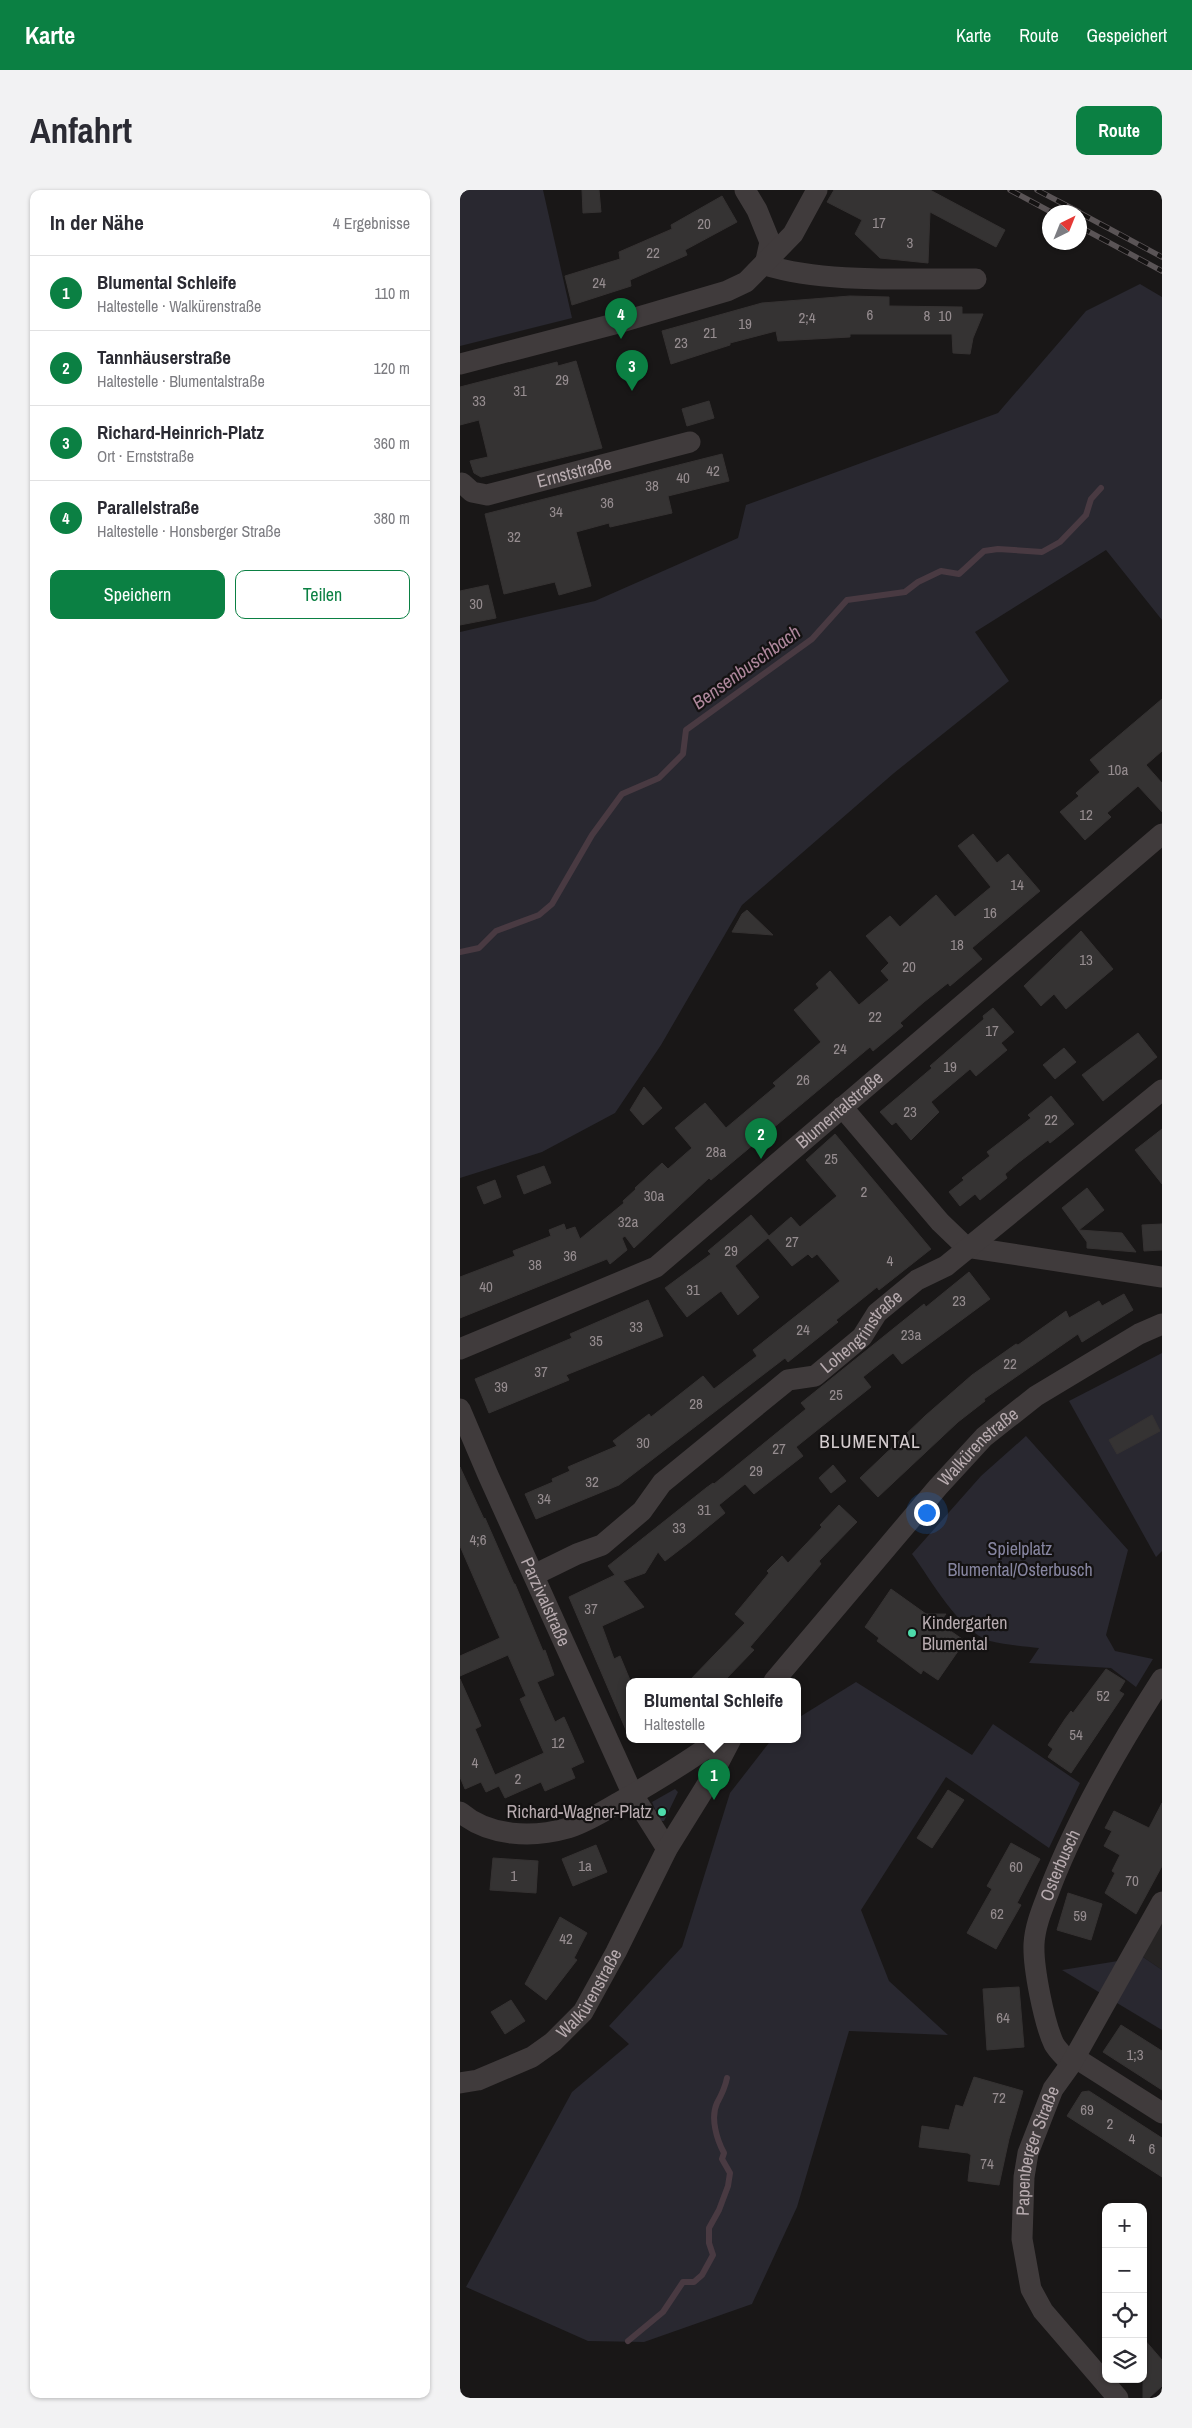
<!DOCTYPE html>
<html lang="de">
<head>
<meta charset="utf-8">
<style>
	body { margin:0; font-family:"Archivo Narrow",sans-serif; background:#f2f2f3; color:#2b2b33 }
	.controls { position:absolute; right:15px; bottom:15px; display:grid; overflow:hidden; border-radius:10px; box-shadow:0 1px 4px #0004 }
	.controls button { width:45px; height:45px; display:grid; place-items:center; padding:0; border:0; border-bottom:1px solid #e1e1e2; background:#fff; color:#2b2b33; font:25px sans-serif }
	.compass { position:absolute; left:582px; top:15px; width:45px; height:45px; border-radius:50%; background:#fff; box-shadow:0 1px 4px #0004; rotate:43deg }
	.you { position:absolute; left:466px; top:1322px; width:18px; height:18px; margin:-12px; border:4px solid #fff; border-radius:50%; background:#1a73e8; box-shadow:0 0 0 8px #1a73e833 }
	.badge { display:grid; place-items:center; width:32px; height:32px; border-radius:50%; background:#0b8043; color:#fff; font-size:16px; font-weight:700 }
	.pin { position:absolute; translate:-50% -41px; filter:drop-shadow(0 1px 2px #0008) }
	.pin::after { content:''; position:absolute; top:26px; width:18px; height:15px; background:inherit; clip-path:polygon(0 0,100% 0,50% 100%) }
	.popup { position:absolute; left:166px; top:1488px; width:175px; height:65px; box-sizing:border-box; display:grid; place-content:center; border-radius:10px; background:#fff; filter:drop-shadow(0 1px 4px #0005); font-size:16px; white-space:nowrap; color:#7c7c81 }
	.popup b { font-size:19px; color:#2b2b33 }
	.popup::after { content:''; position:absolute; left:50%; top:100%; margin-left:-10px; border:10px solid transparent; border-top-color:#fff }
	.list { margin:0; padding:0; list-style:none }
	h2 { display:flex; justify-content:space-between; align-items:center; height:65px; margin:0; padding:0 20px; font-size:21px }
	h2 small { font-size:16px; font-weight:400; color:#7c7c81 }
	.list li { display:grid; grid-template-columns:32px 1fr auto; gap:15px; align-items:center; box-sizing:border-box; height:75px; padding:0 20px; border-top:1px solid #e1e1e2 }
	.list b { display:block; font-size:19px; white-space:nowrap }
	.list p { margin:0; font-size:16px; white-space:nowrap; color:#7c7c81 }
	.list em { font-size:16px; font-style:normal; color:#7c7c81 }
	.actions { display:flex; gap:10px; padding:15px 20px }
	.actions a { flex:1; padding:11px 0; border:1px solid #0b8043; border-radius:10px; text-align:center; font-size:18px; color:#0b8043 }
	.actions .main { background:#0b8043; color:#fff }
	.icon { flex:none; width:28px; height:28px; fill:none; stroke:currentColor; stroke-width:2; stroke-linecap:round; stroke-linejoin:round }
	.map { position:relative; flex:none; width:702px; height:2208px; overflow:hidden; border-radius:10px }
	header { display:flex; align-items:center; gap:30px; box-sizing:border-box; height:70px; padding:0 25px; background:#0b8043; color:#fff }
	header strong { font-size:24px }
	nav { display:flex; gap:28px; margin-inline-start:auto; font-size:18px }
	.intro { display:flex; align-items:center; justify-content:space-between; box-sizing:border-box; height:120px; padding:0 30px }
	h1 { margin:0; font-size:35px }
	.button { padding:12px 22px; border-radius:10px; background:#0b8043; color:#fff; font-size:18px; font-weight:700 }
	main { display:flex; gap:30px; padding:0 30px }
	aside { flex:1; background:#fff; border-radius:10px; box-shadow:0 1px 4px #0004 }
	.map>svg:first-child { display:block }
	.built { fill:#262424 }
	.green { fill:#292830 }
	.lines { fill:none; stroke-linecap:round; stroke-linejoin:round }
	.stream { stroke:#493a42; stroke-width:6 }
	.building { fill:#353333; stroke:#353232 }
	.minor { stroke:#403b3c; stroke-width:21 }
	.rail-casing { stroke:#5a5456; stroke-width:5.5 }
	.rail { stroke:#141212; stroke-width:4; stroke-dasharray:11; stroke-linecap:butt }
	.poi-dot { fill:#4ddbaa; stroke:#141212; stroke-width:2 }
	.labels { text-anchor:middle; stroke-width:4.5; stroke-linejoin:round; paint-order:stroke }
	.number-label { font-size:15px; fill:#968d90 }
	.street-label { font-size:18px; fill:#b7abaf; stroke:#141212 }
	.park-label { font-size:18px; fill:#8685a0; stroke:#141212 }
	.poi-label { font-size:18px; fill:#b7abaf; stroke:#141212; text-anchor:start }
	.water-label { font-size:19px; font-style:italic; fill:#ae879c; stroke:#141212 }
	.neighbourhood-label { font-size:19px; letter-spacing:1px; fill:#d4ccce; stroke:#141212 }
</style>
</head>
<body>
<header>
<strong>Karte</strong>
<nav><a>Karte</a><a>Route</a><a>Gespeichert</a></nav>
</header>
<div class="intro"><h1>Anfahrt</h1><a class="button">Route</a></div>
<main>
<aside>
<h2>In der Nähe<small>4 Ergebnisse</small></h2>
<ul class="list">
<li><span class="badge">1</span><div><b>Blumental Schleife</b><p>Haltestelle · Walkürenstraße</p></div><em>110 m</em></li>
<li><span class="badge">2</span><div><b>Tannhäuserstraße</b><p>Haltestelle · Blumentalstraße</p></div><em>120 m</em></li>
<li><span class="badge">3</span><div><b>Richard-Heinrich-Platz</b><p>Ort · Ernststraße</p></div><em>360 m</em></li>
<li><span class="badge">4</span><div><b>Parallelstraße</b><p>Haltestelle · Honsberger Straße</p></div><em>380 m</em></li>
</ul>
<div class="actions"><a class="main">Speichern</a><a>Teilen</a></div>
</aside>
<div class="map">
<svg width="702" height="2208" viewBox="0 0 702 2208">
	<rect width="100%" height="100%" fill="#191717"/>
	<path class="built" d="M702,1731V1780L683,1767Z"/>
	<path class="green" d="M0,0H83L112,128L0,156Z
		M680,94L702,107V430L646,360L515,442L549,491L434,583L282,715L201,855L155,923L82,962L0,988V442L135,411L278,348L286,315L538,223L626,121Z
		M702,1163V1361L696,1367L609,1211Z
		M566,1246L668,1360L646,1445L655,1461L693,1469L676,1497L651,1478L569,1473L579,1458C564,1456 545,1455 530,1451C498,1440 472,1391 452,1364L521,1286Z
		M396,1492L512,1565L533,1534L620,1593L589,1658L486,1587L401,1720L429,1791L488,1845L389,1841L337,2017L292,2114L184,2152L128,2151L6,2097L112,1902L169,1854L149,1836L222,1757L270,1603L312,1549H338V1528Z
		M215,1599L218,1602L204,1631H200L192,1612Z
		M683,1767L702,1780V1840L602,1780Z"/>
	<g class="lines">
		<path class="stream" d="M0,762L19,758L36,741L79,725L92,714L132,645L162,604L199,588L223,564L226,540L352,449L387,410L445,402L458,392L481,381L499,384L524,361L538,359L582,362L600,352L626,325L631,309L641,298
			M168,2151L203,2122L223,2092H234L242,2085L253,2065L249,2053V2038L259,2020L268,1996L270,1983L262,1969L264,1963C257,1950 250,1928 257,1913C262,1904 265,1898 267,1888"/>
	</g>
	<path class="building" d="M122,0H139L141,22L123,23Z
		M374,0H470L545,40L536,57L470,22L468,73L420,68L395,44L402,30L367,12Z
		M262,6L277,32L225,60L227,65L170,90L171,96L112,115L105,86L160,69L159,62L212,39L211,35Z
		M390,106L429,107V116L502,117V124H523L513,148L510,164L493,163L492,144H390V147L318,151L316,141L270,153V155L211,174L202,141L302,113Z
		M116,171L142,258L21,287L14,283L10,271L28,267L19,230L0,235V197L97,172L98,176Z
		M249,211L254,228L227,236L222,219Z
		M262,264L269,291L208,306L212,323L150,337L149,333L116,342L131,396L99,405L95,392L44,404L25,324Z
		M28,395L36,428L0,435V401Z
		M702,509V561L686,575L702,593V622L678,596L647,623L651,627L625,650L600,622L619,606L616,603L640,582L630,570Z
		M513,644L537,673L548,664L580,701L512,758L522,769L490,796L488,793L464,812L440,833L443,836L413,861L410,857L251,990L249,988L174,1058L165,1046L162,1048L167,1060L150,1074L147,1069L0,1128V1087L55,1066L53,1061L91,1046L89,1040L104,1034L106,1040L115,1037L120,1049L164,1013L163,1011L176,999L175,998L202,973L208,979L232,958L215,938L245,913L266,938L316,896L313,893L361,852L334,820L359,798L356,794L370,781L399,815L429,790L421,781L429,773L406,746L430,726L440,737L476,705L495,727L531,697L498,656Z
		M287,720L313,745L272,742L282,724Z
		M621,741L653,779L606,819L594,804L581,816L564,796Z
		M533,818L554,842L541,853L547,860L516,886L510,879L471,912L479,922L451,950L436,932L432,935L420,922L472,878L470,876L524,829L523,826Z
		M678,843L697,867L643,911L622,885Z
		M604,858L616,872L595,889L583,875Z
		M184,897L202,918L183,935L170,920Z
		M591,906L614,934L590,953L588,950L558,973L545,984L547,988L520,1010L515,1004L500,1016L489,1002L504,990L502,988L530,966L527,962L571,928L568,925Z
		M702,939V994L675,960Z
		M375,944L471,1059L419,1100L417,1097L376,1130L378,1132L328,1172L325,1168L159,1295L76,1329L65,1304L93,1292L92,1289L110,1281L108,1277L157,1256L153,1251L189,1224L191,1227L243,1186L254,1199L297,1166L293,1160L380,1091L357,1064L352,1068L348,1064L332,1076L308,1048L275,1076L299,1107L278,1125L261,1101L227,1127L205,1098L251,1064L248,1061L291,1025L309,1046L331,1027L340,1037L377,1006L346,970Z
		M84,976L91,993L64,1004L57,986Z
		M35,990L41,1007L24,1014L17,997Z
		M627,998L644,1020L619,1040L662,1043L676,1062L627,1058V1052L602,1018Z
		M702,1034V1060L684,1061L682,1035Z
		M509,1082L530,1109L442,1174L433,1163L403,1187L411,1197L336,1257L343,1266L294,1304L285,1294L259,1315L265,1323L231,1351L205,1371L198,1362L185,1383L163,1391L184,1417L142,1436L154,1469L160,1466L170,1490L169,1547L109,1407L155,1385L148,1376L246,1298L253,1293L254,1294L346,1219L341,1213L464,1114L466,1117Z
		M664,1104L673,1120L622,1152L618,1144L524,1209L525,1211L498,1232L418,1307L400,1288L465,1226L512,1185L556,1154L558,1155L606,1121L609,1128L639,1111L642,1116Z
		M188,1110L203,1146L106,1185L109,1190L29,1223L15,1189L112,1148L110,1144Z
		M692,1225L700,1241L657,1264L649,1250Z
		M373,1275L386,1291L371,1303L359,1288Z
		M0,1277L24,1329L25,1328L54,1394H55L83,1461L85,1460L94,1485L77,1492L95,1532L104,1527L124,1572L111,1578L115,1588L85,1601L81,1592L45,1608L39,1596L26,1602L21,1592L5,1599L0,1587V1489L21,1536L15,1539L35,1585L84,1563L60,1509L66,1506L48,1465L0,1486V1466L40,1448L0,1356Z
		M379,1315L397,1332L359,1371L361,1374L290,1457L294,1460L264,1491H229L285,1433L275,1424L309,1383L307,1381L322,1366L328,1373L362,1337L360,1335Z
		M431,1399L466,1424H486L479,1433L505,1451L478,1490L463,1480L461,1484L417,1451L419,1448L405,1437Z
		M646,1479L665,1491L659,1501L664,1504L611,1583L588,1567L593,1559L588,1555L605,1529L611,1521L613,1523Z
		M488,1600L504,1610L472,1658L457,1648Z
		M702,1613V1676L676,1724L645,1703L655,1683L652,1681L660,1665L644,1656L652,1641L645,1638L654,1621L689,1638Z
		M551,1653L580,1669L557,1713L561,1715L536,1759L507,1743L532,1699L527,1696Z
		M136,1655L147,1682L113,1696L102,1669Z
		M33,1668L78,1671L76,1703L30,1700Z
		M608,1703L642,1714L631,1750L597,1740Z
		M100,1727L127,1743L114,1768L117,1770L86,1810L65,1794Z
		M559,1797L564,1857L527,1860L523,1799Z
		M51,1810L65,1831L45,1844L31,1822Z
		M661,1835L702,1861V1900L643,1862Z
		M514,1887L563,1901L549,1949L539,1995L508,1991L511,1965L508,1963L459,1957L462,1936L489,1940L496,1915L503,1917Z
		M629,1901L702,1948V1987L607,1926L622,1902Z
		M683,2148L702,2170V2196L689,2208H683Z"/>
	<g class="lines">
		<g class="minor">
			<path d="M285,0L297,20L310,52L305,75"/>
			<path d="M305,75C367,94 450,88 516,89"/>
			<path d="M0,174L158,133L267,101L286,92L333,44L357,0"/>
			<path id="s1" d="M2,293L12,302L27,305L230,252"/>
			<path d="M382,917L480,1032L506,1057L702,1087"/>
			<path id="s2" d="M0,1159L196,1077L702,644"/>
			<path id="s3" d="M0,1219L28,1285L173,1605L207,1659"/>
			<path id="s4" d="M74,1385L117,1364L142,1355L182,1321L202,1293L328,1190L355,1186L402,1147L417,1123L457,1090L486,1076L702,900"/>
			<path id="s5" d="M314,1491L478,1297L524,1247L576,1206L679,1144L702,1134"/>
			<path d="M0,1622C29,1647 73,1648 108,1638C127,1632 146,1620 163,1610C196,1591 228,1572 259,1549"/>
			<path d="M614,1867L702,1923"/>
			<path id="s6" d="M611,1874C606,1868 598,1861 594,1854C584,1833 573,1777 574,1754C575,1734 584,1715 591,1696C619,1624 660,1554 702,1489"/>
			<path id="s7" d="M0,1893L18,1890L72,1867L93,1852L123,1822L156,1762L207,1659L248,1593L271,1549"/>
			<path id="s8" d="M658,2208L583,2121L571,2099L562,2049L564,1987L568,1963L593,1899L611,1874L702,1712"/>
		</g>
		<defs>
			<path id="rail" d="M550,0L591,22
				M577,0L619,22
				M620,23L702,67
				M620,37L702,81"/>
		</defs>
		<use href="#rail" class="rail-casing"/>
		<use href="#rail" class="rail"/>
	</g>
	<g class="poi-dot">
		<circle cx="452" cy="1443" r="5"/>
		<circle cx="202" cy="1622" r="5"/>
	</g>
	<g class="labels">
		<g class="number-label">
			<text x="419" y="38">17</text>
			<text x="244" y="39">20</text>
			<text x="450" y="58">3</text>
			<text x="193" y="68">22</text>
			<text x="139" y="98">24</text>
			<text x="410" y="130">6</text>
			<text x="467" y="131">8</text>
			<text x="485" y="131">10</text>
			<text x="347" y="133">2;4</text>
			<text x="285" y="139">19</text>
			<text x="250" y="148">21</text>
			<text x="221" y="158">23</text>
			<text x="102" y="195">29</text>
			<text x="60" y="206">31</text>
			<text x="19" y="216">33</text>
			<text x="253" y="286">42</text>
			<text x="223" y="293">40</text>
			<text x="192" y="301">38</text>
			<text x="147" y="318">36</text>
			<text x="96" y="327">34</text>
			<text x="54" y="352">32</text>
			<text x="16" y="419">30</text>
			<text x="658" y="585">10a</text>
			<text x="626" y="630">12</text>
			<text x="557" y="700">14</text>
			<text x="530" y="728">16</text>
			<text x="497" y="760">18</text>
			<text x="626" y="775">13</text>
			<text x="449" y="782">20</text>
			<text x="415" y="832">22</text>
			<text x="532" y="846">17</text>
			<text x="380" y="864">24</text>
			<text x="490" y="882">19</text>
			<text x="343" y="895">26</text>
			<text x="450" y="927">23</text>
			<text x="591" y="935">22</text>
			<text x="256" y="967">28a</text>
			<text x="371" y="974">25</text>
			<text x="404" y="1007">2</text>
			<text x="194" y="1011">30a</text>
			<text x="168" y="1037">32a</text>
			<text x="332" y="1057">27</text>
			<text x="271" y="1066">29</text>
			<text x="110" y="1071">36</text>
			<text x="430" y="1076">4</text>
			<text x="75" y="1080">38</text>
			<text x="26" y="1102">40</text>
			<text x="233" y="1105">31</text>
			<text x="499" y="1116">23</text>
			<text x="176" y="1142">33</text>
			<text x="343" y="1145">24</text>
			<text x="451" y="1150">23a</text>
			<text x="136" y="1156">35</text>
			<text x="550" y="1179">22</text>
			<text x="81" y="1187">37</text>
			<text x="41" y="1202">39</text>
			<text x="376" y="1210">25</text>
			<text x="236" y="1219">28</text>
			<text x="183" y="1258">30</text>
			<text x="319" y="1264">27</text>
			<text x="296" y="1286">29</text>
			<text x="132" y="1297">32</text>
			<text x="84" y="1314">34</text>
			<text x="244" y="1325">31</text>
			<text x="219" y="1343">33</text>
			<text x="18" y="1355">4;6</text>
			<text x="131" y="1424">37</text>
			<text x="643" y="1511">52</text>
			<text x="616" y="1550">54</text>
			<text x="98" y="1558">12</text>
			<text x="15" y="1578">4</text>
			<text x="58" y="1594">2</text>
			<text x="125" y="1681">1a</text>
			<text x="556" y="1682">60</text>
			<text x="54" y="1691">1</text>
			<text x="672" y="1696">70</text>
			<text x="537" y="1729">62</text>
			<text x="620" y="1731">59</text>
			<text x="106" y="1754">42</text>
			<text x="543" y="1833">64</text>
			<text x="675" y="1870">1;3</text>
			<text x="539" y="1913">72</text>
			<text x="627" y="1925">69</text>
			<text x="650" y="1939">2</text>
			<text x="672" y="1954">4</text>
			<text x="692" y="1964">6</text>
			<text x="527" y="1979">74</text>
		</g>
		<g class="street-label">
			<text dy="6" stroke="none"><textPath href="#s1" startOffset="119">Ernststraße</textPath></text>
			<text dy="6" stroke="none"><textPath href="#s2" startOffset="454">Blumentalstraße</textPath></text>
			<text dy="6" stroke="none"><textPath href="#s4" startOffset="416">Lohengrinstraße</textPath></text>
			<text dy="6" stroke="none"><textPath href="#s5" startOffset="311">Walkürenstraße</textPath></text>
			<text dy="6" stroke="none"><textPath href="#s3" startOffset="211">Parzivalstraße</textPath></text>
			<text dy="6" stroke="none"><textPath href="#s6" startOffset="212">Osterbusch</textPath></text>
			<text dy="6" stroke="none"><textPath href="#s7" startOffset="164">Walkürenstraße</textPath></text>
			<text dy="6" stroke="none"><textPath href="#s8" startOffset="281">Papenberger Straße</textPath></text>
		</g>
		<g class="park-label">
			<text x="560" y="1365">Spielplatz<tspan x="560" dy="21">Blumental/Osterbusch</tspan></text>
		</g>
		<g class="poi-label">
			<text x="462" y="1439">Kindergarten<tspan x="462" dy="21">Blumental</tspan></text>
			<text x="192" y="1628" text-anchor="end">Richard-Wagner-Platz</text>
		</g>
		<g class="water-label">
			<text transform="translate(286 477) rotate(-36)" y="7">Bensenbuschbach</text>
		</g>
		<g class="neighbourhood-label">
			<text x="410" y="1258">BLUMENTAL</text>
		</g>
	</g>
</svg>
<div class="controls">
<button>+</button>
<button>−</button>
<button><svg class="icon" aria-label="locate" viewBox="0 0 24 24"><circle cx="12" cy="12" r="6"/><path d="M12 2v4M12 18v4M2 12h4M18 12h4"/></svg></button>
<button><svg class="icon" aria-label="layers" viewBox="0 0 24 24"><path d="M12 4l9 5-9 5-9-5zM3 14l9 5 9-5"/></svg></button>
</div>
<svg class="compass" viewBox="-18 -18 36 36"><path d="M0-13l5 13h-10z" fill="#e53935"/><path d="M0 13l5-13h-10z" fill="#7c7c81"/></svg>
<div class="you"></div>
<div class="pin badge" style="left:254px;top:1610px">1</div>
<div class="popup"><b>Blumental Schleife</b>Haltestelle</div>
<div class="pin badge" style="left:301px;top:969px">2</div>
<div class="pin badge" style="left:172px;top:201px">3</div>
<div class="pin badge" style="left:161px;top:149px">4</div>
</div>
</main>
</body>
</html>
